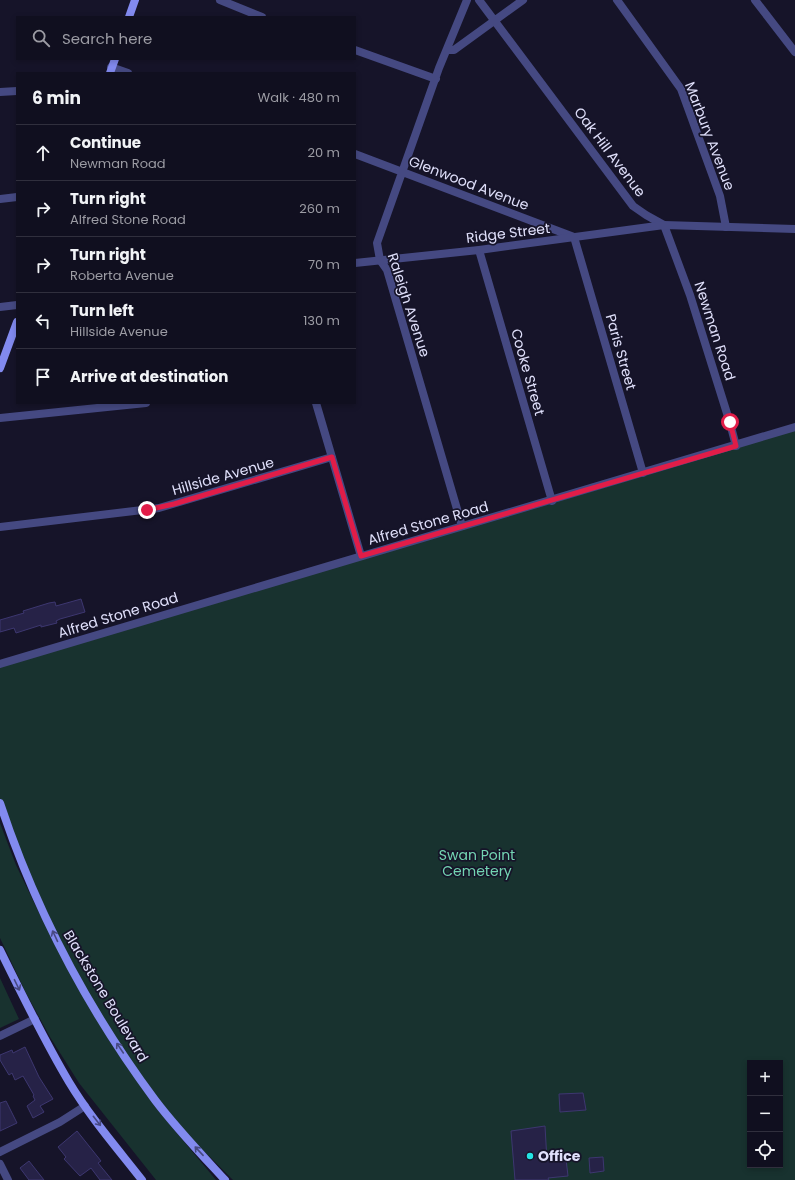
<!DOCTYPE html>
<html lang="en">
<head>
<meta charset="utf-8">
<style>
	body { margin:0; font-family:Poppins,sans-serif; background:#1e1d2c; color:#f1f3f6 }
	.controls { position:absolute; right:12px; bottom:12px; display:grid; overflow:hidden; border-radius:0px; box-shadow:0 2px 6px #0003 }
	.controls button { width:36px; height:36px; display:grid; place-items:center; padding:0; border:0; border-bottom:1px solid #302f3d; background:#100f1f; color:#f1f3f6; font:20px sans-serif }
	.stop { position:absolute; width:12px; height:12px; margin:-9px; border:3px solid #e11d48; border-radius:50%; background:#fff }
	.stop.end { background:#e11d48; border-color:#fff; box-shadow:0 1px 4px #0008 }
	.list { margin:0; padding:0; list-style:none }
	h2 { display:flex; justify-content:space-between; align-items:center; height:52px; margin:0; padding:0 16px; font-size:17px }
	h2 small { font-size:13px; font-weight:400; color:#9c9ca4 }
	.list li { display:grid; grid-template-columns:26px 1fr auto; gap:12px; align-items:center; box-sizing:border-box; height:56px; padding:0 16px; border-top:1px solid #302f3d }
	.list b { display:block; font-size:15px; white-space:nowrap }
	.list p { margin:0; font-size:13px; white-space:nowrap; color:#9c9ca4 }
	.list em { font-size:13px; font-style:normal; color:#9c9ca4 }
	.icon { flex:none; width:22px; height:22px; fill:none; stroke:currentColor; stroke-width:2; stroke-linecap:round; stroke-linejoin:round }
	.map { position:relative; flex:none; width:795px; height:1180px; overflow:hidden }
	.search { position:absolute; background:#100f1f; box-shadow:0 2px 6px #0003; left:16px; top:16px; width:340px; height:44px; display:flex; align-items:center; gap:10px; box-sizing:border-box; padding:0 14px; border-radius:0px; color:#9c9ca4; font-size:15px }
	.panel { position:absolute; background:#100f1f; box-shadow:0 2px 6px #0003; left:16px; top:72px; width:340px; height:332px; border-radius:0px }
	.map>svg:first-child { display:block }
	.green { fill:#18322f; fill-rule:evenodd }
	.building { fill:#262247; stroke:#3d3770 }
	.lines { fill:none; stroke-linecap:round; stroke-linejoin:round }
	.minor { stroke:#454982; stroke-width:8 }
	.tertiary { stroke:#454982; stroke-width:8 }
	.secondary { stroke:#828aef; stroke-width:8 }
	.oneway { stroke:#474982 }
	.route { stroke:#e11d48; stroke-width:5 }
	.poi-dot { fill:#23e3e4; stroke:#161429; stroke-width:1.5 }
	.labels { text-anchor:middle; stroke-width:3.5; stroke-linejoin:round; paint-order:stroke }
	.street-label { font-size:14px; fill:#e0e0fb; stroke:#161429 }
	.park-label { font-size:14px; fill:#73d4b2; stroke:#161429 }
	.poi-label { font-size:14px; font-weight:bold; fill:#e0e0fb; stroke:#161429; text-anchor:start }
</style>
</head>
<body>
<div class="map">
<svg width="795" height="1180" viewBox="0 0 795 1180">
	<rect width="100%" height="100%" fill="#161429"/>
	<path class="green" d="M795,429V1180H233L209,1156L180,1132L139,1080L56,937L0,802V667ZM750,1063H780V1165H750Z
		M0,823L16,865L41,917L110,1042L156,1108L216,1180H156L79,1083L50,1037L25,991L0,938Z
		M0,978L19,1019L0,1028Z"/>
	<path class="building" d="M81,599L85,612L60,619L56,621L57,623L41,627V625L16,633L14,628L0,632V620L24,613L23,611L49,603L55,602L56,606Z
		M25,1047L39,1077L53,1099L40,1106L44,1112L33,1118L27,1106L35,1100L33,1096L34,1095L23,1076L15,1080L12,1073L9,1075L0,1060V1055L12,1050L13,1053Z
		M583,1093L586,1110L560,1112L559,1094Z
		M6,1101L17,1123L0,1131V1103Z
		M545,1126L547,1161L566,1159L568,1176L548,1178L549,1180H515L511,1131Z
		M77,1131L101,1161L98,1163L112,1180H100L91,1168L80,1176L64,1159L66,1157L58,1147Z
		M603,1157L604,1171L590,1173L589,1158Z
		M29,1161L44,1180H29L20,1168Z"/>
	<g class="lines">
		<path class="minor" d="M220,0L262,17
			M479,0L633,206L646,215L664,225L690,295L730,423L736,446
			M617,0L681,89L720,196L726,227
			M755,0L795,52
			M355,50L436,79
			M447,50H454L523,0
			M111,67L128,73
			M0,92L17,91
			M355,154L574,237L643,473
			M0,199L17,197
			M479,250L552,501
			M316,403L361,556
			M0,418L146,403
			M462,526L387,270L380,260L377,243L439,68L467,0
			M0,527L159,508L332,457
			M0,1036L35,1019
			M0,1152L60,1122L85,1106
			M0,1164L8,1180"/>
		<path class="tertiary" d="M355,263L479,250L664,225L795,229
			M0,307L17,305
			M0,664L795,427"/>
		<path class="secondary" d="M129,17L135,0
			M110,73L115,59
			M0,368L17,322
			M0,803C35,909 89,1011 155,1100C176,1128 201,1154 225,1180
			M0,950C22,995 44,1040 69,1082C90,1117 117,1148 142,1180"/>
	</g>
	<defs><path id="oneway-shaft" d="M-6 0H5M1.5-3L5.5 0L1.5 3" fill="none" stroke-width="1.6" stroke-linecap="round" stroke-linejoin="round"/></defs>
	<g class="oneway">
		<use href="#oneway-shaft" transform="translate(55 936) rotate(-115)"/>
		<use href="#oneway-shaft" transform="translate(17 985) rotate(64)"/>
		<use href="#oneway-shaft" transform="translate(120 1048) rotate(-124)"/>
		<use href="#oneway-shaft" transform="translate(97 1121) rotate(52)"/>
		<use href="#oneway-shaft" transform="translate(199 1151) rotate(-133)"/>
	</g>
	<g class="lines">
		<path class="route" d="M147,510L174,504L332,457L361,556L736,446L730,422"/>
	</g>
	<circle class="poi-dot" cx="530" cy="1156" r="4"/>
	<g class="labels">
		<g class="street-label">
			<text transform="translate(710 136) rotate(69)" y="5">Marbury Avenue</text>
			<text transform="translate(610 152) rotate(53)" y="5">Oak Hill Avenue</text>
			<text transform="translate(469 183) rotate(21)" y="5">Glenwood Avenue</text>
			<text transform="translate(508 233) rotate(-7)" y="5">Ridge Street</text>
			<text transform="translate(409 305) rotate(72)" y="5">Raleigh Avenue</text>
			<text transform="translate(715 331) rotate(72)" y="5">Newman Road</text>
			<text transform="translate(621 352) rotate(74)" y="5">Paris Street</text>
			<text transform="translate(528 372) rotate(74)" y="5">Cooke Street</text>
			<text transform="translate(223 476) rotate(-16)" y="5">Hillside Avenue</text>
			<text transform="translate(428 523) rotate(-16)" y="5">Alfred Stone Road</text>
			<text transform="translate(118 615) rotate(-17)" y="5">Alfred Stone Road</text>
			<text transform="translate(106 996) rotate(59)" y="5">Blackstone Boulevard</text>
		</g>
		<g class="park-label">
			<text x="477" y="860">Swan Point<tspan x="477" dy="16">Cemetery</tspan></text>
		</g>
		<g class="poi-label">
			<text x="538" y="1161">Office</text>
		</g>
	</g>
</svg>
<div class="controls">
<button>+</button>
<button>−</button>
<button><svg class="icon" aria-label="locate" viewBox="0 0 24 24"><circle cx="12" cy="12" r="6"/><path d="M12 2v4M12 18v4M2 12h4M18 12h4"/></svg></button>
</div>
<div class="stop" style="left:730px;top:422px"></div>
<div class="stop end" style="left:147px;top:510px"></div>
<div class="search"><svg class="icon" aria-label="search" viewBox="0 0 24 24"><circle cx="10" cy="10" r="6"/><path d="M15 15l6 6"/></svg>Search here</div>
<section class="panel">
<h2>6 min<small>Walk · 480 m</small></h2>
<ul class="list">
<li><svg class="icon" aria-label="ahead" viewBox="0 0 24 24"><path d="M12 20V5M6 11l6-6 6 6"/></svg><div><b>Continue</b><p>Newman Road</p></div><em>20 m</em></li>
<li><svg class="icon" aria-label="right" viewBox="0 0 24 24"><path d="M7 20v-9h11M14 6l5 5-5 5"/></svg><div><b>Turn right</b><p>Alfred Stone Road</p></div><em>260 m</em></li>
<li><svg class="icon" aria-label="right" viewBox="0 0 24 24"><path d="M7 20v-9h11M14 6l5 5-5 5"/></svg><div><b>Turn right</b><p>Roberta Avenue</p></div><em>70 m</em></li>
<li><svg class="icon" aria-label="left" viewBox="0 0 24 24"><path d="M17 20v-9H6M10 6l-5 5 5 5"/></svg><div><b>Turn left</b><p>Hillside Avenue</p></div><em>130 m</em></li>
<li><svg class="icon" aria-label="arrive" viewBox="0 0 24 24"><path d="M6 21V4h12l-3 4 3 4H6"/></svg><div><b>Arrive at destination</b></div></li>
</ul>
</section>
</div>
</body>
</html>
